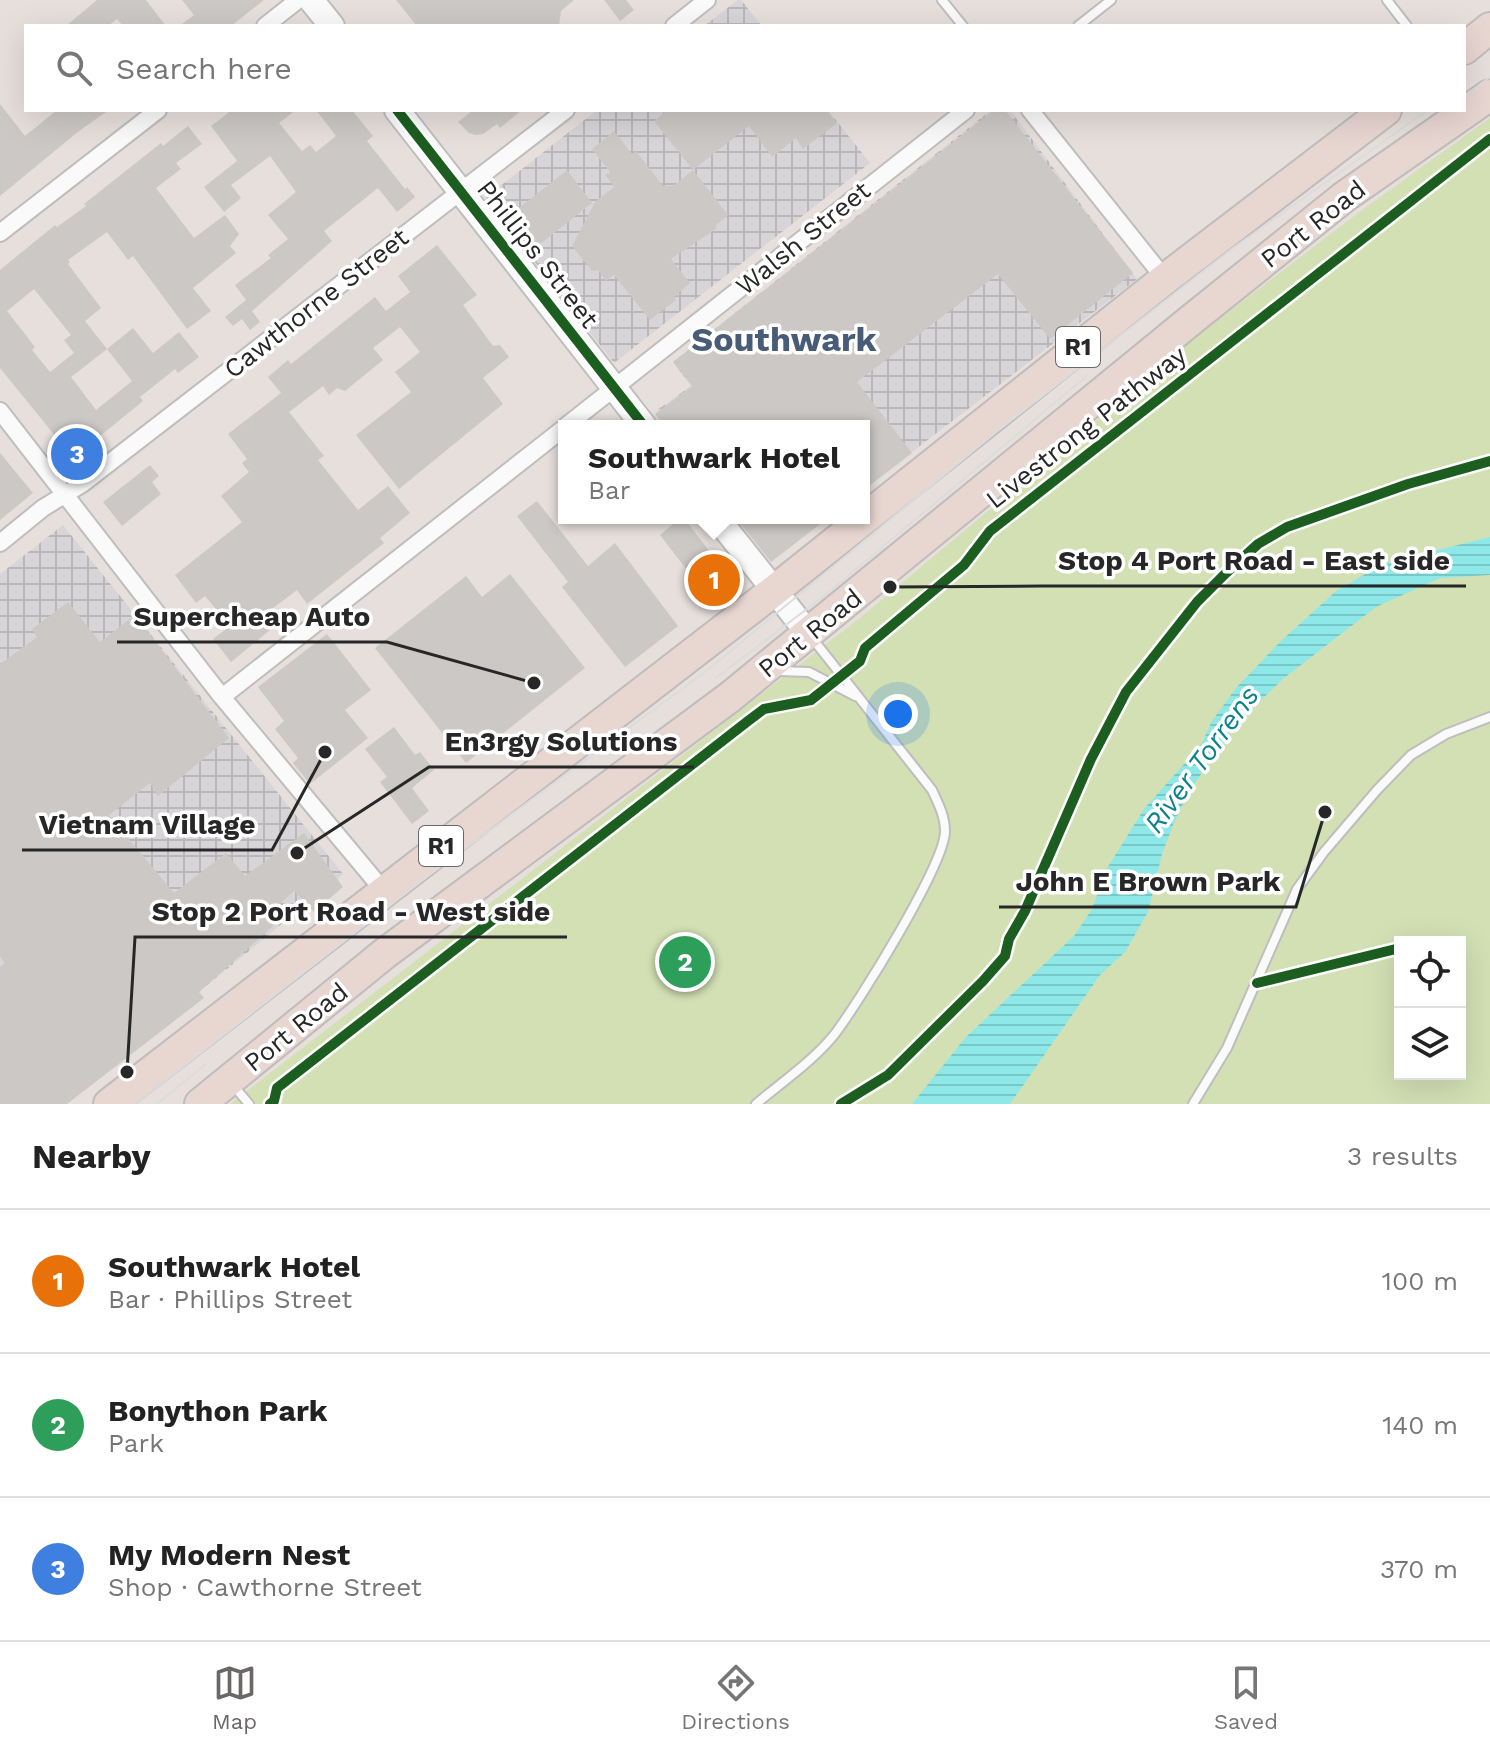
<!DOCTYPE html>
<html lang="en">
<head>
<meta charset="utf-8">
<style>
	body { margin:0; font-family:"Work Sans",sans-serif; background:#f2f2f2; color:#222 }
	.controls { position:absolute; right:24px; bottom:24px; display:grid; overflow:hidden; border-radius:0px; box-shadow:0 8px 32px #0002 }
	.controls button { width:72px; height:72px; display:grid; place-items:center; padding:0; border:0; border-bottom:2px solid #e0e0e0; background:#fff; color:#222; font:40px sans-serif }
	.you { position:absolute; left:898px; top:714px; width:28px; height:28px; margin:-20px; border:6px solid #fff; border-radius:50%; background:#1a73e8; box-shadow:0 0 0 12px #1a73e833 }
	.badge { display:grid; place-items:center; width:52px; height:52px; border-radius:50%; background:#6a6766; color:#fff; font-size:26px; font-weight:700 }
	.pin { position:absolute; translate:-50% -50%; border:4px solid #fff; box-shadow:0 2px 8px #0006 }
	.popup { position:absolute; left:558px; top:420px; width:312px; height:104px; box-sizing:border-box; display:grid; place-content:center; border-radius:0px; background:#fff; filter:drop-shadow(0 2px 6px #0005); font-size:26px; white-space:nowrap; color:#767676 }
	.popup b { font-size:30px; color:#222 }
	.popup::after { content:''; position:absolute; left:50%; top:100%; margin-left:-16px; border:16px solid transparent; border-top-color:#fff }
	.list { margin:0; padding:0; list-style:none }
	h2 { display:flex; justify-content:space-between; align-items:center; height:104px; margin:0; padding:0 32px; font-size:34px }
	h2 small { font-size:26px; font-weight:400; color:#767676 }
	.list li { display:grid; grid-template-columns:52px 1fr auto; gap:24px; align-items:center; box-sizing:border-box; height:144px; padding:0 32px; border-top:2px solid #e0e0e0 }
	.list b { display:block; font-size:30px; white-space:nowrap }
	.list p { margin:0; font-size:26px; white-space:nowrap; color:#767676 }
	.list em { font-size:26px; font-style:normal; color:#767676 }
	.icon { flex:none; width:44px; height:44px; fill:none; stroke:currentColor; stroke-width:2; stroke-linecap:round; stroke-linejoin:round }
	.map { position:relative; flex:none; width:1490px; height:1104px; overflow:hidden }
	.search { position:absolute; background:#fff; box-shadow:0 8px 32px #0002; left:24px; right:24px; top:24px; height:88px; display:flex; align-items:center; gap:20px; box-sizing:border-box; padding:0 28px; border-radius:0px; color:#767676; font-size:30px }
	.sheet { height:536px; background:#fff }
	nav { display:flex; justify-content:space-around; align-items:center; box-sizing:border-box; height:112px; border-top:2px solid #e0e0e0; background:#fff; font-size:22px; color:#767676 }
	nav a { display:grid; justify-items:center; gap:4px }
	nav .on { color:#6a6766 }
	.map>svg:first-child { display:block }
	.industrial { fill:url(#industrial-grid) }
	.park { fill:#d2e0b4; fill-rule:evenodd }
	.water { fill:url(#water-rules) }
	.building { fill:#ccc8c6; fill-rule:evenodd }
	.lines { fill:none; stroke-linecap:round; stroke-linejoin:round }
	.lane-casing { stroke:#bfbdbe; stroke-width:12 }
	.street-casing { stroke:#bfbdbe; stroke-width:20 }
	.secondary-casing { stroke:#bfbdbe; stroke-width:28 }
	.highway-casing { stroke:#bfbcbb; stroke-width:34 }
	.lane { stroke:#fbfafa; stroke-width:8 }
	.street { stroke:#fbfafa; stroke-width:16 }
	.secondary { stroke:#fbfafa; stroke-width:24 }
	.highway { stroke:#e8d6d1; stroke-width:30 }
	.tram { stroke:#dcdcdd; stroke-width:2 }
	.cycleway-casing { stroke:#fff; stroke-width:15 }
	.cycleway { stroke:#1b5e20; stroke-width:10 }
	.labels { text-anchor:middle; stroke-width:7; stroke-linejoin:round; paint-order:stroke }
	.shield { fill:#fff; stroke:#686868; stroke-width:2 }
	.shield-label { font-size:24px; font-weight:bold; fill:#272727 }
	.street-label { font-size:26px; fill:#272727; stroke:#fff }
	.water-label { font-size:28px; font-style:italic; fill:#0d828d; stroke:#fff }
	.district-label { font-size:34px; font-weight:bold; fill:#485c77; stroke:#fff }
	.leader { fill:none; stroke:#272727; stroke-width:3 }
	.callout-dot { fill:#272727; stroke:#fff; stroke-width:3 }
	.callout-label { font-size:28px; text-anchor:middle; font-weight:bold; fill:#272727; stroke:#fff; stroke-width:7; stroke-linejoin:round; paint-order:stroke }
</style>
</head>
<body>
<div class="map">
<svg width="1490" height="1104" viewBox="0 0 1490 1104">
	<defs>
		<pattern id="industrial-grid" width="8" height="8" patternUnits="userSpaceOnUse" patternTransform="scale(2)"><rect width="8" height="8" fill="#d8d5d8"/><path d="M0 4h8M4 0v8" fill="none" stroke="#b9b7b9"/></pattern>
		<pattern id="water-rules" width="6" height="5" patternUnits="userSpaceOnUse" patternTransform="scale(2)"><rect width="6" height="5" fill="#8ee8e8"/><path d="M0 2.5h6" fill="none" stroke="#7ac7c7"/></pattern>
	</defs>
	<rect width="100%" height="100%" fill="#e6dfdc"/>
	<path class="industrial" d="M738,0H741L762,26H704Z
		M597,110H828L870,163L614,363L485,198Z
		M991,110H1010L1137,279L864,489V426H669L657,410L691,386L673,362Z
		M63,525L343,874L62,1104H0V574Z"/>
	<path class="park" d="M1490,118V1104H230L860,618L1200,334L1358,213ZM1400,942H1460V1074H1400Z"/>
	<path class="water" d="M1490,537V575L1440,578L1376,607L1284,678L1235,725L1188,793L1173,825L1162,854L1148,912L1125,952L1100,975L1010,1104H912L966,1037L1074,936L1092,909L1106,870L1144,809L1201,745L1212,721L1236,688L1281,641L1335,592L1382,564Z"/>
	<path class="building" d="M97,0H146L166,26H123L117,19L108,26H66Z
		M182,0H264L231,26H179L194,15Z
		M396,0H574L561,11L559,26H417Z
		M604,0H626L634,10L620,21Z
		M0,104L25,136L57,110H109L79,131L0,196Z
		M232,110H296L279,123L302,151L310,145L316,152L336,136L316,110H352L373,136L367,141L405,189L407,187L415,197L397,212L378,188L324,231L332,241L252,311L260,322L250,330L242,319L233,326L225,317L246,300L235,285L271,258L268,255L288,239L268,215L296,192L270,156L231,185L241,198L224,212L204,187L237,161L211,126Z
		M473,110H522L500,128L497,124L483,134L476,135L469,133L458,122Z
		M667,110H826L837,123L803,149L796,138L772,157L749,126L693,170L654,121Z
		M994,110H1005L1133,273L1050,339L998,274L857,382L912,453L864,490V426H665L655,414L692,386L673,362Z
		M188,126L202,144L176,163L181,169L156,188L194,238L225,215L239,234L230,246L236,253L193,288L211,311L187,329L133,256L128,260L107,232L68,260L70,262L68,264L101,308L85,321L107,349L133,328L153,353L179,332L199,357L178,373L175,369L140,397L143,401L89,445L95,453L67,476L57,464L70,454L0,368V270L55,225L57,227L86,206L84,204L161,143L163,146ZM34,289L71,335L64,340L74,353L50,372L32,350L35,347L7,311ZM107,349L132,381L96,410L71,377Z
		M614,131L632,154L636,151L663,186H673L693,170L728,215L716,225V229L671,259L690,283L674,297L676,300L650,320L614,275L606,281L598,270L592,271L572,246L595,202L614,187L605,175L610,172L592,149Z
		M567,170L592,203L529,253L504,220Z
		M437,245L477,295L463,305L493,346L500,345L509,357L483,378L503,404L399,489L356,435L411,392L395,372L420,352L400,327L373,348L383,360L345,391L337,388L329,395L323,386L289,412L324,456L318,460L358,510L388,486L410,513L380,538L384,543L307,604L297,590L260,618L270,630L231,662L213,639L230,626L205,596L196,603L175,575L242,522L221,496L249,472L242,463L247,459L228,434L281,393L268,377L288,360L291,364L375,297L386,311L410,292L398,276Z
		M0,453L33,493L0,520Z
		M150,465L159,476L152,482L161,494L122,526L103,502Z
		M537,501L588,566L615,543L678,626L625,667L562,587L568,582L517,516Z
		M680,518H684L713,556L717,552L735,574L734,582L703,608L686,586L694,579L660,535Z
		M736,518H828L771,562Z
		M510,574L585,668L466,763L375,648L466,576L482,597Z
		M68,602L100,642L135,615L229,738L158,796L150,783L109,815L174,893L226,853L245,876L304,833L343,887L314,912L294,891L273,910L281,919L199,992L204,998L67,1104H0V967L5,963L0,957V664L37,637L32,629Z
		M327,634L371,690L345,710L368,738L310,784L293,763L298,758L275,729L284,721L258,687Z
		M394,727L415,755L420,752L434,770L412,788L429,811L412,824L380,782L387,777L365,749Z"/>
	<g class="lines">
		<defs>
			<path id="lane" d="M942,0L963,26
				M1387,0L1407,26
				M1078,26L1111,0
				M779,671L809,672L855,696
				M233,1085L249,1104
				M756,1104C782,1082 813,1061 834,1035C858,1004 945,864 945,831C945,816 938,803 932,790L812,638
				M1193,1104L1227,1048L1297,889L1324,852L1377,790L1411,755L1446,734L1490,717"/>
			<path id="street" d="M265,26L298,0
				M674,26L707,0
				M1030,110L1165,279
				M0,233L158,110
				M0,411L222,697L383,890
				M566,426L966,110
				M0,543L43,508L82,484L566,110
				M222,697L564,428"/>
			<path id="secondary" d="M311,0L332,26
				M397,110L644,426
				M717,518L809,634"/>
			<path id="highway" d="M1464,49L1490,28
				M109,1104L775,590L1165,279L1386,110
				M200,1104L384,954L730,697L1191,320L1344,197L1490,95"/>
		</defs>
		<use href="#lane" class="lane-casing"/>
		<use href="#street" class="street-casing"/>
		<use href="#secondary" class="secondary-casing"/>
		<use href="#highway" class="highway-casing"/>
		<use href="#lane" class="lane"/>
		<use href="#street" class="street"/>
		<use href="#secondary" class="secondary"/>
		<use href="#highway" class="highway"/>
		<path class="tram" d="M1464,96L1490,77
			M716,678L824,596L1088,375
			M135,1104L424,879L709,669L996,432L1233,248L1428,110
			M157,1104L206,1064"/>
		<defs>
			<path id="cycleway" d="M397,110L644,426
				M1257,983L1400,948
				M270,1104L274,1101L277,1088L748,721L764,709L811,700L860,661L865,648L964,565L990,531L1490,139
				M841,1104L888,1075L983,981L1005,956L1009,939L1025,911L1091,759L1126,692L1197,602L1225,574L1258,544L1287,527L1408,484L1490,461"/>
		</defs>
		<use href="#cycleway" class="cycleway-casing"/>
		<use href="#cycleway" class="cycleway"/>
	</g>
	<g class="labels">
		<g class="shield">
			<rect x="1056" y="327" width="44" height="40" rx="6"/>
			<rect x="419" y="826" width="44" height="40" rx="6"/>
		</g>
		<g class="shield-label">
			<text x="1078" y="355">R1</text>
			<text x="441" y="854">R1</text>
		</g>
		<g class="street-label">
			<text transform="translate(1313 224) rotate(-38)" y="9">Port Road</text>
			<text transform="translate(803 238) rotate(-39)" y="9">Walsh Street</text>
			<text transform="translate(538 254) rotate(52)" y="9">Phillips Street</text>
			<text transform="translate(316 303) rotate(-38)" y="9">Cawthorne Street</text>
			<text transform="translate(1086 427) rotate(-38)" y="9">Livestrong Pathway</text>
			<text transform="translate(810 633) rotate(-39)" y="9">Port Road</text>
			<text transform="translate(296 1027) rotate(-39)" y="9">Port Road</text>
		</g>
		<g class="water-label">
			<text transform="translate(1201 759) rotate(-54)" y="10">River Torrens</text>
		</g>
		<g class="district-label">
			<text x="784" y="351">Southwark</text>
		</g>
	</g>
	<path class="leader" d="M890 587L1042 586H1466M534 683L387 642H117M297 853L429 767H694M325 752L272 850H22M1325 812L1296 907H999M127 1072L135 937H567"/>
	<g class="callout-dot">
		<circle cx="890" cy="587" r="8"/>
		<circle cx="534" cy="683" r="8"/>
		<circle cx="297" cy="853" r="8"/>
		<circle cx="325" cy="752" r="8"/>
		<circle cx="1325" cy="812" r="8"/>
		<circle cx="127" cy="1072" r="8"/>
	</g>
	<g class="callout-label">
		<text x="1254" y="570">Stop 4 Port Road - East side</text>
		<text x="252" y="626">Supercheap Auto</text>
		<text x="561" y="751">En3rgy Solutions</text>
		<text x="147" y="834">Vietnam Village</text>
		<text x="1148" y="891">John E Brown Park</text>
		<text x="351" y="921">Stop 2 Port Road - West side</text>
	</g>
</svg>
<div class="controls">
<button><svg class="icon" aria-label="locate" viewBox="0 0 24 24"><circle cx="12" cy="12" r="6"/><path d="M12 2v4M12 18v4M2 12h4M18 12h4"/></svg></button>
<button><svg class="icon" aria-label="layers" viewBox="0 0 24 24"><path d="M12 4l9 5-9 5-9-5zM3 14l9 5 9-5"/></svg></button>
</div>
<div class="you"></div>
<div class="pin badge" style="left:714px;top:580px;background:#e8710a">1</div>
<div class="popup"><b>Southwark Hotel</b>Bar</div>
<div class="pin badge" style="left:685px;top:962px;background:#2e9e5b">2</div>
<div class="pin badge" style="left:77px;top:454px;background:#3f7fe0">3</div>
<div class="search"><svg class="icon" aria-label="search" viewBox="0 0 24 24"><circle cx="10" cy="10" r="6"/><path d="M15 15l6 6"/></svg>Search here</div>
</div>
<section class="sheet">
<h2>Nearby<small>3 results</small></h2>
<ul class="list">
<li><span class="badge" style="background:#e8710a">1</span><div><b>Southwark Hotel</b><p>Bar · Phillips Street</p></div><em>100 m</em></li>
<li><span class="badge" style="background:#2e9e5b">2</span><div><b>Bonython Park</b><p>Park</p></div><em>140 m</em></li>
<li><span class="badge" style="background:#3f7fe0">3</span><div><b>My Modern Nest</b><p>Shop · Cawthorne Street</p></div><em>370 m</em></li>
</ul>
</section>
<nav>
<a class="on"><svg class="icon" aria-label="map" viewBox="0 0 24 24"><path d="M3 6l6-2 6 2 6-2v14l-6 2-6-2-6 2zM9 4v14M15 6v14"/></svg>Map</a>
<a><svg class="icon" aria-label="directions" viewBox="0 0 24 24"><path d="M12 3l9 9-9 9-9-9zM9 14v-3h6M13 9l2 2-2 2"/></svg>Directions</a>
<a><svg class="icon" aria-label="saved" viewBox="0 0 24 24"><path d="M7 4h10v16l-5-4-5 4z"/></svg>Saved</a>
</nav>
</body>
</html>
